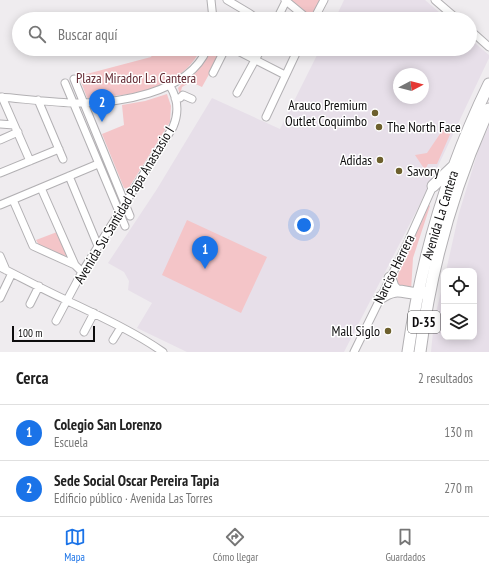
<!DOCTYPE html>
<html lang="es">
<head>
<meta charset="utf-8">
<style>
	body { margin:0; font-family:"PT Sans Narrow",sans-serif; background:#f2f2f2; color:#222 }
	.controls { position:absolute; right:12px; bottom:12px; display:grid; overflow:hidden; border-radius:8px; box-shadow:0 2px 10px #0003 }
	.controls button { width:36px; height:36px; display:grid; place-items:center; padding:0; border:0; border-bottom:1px solid #e0e0e0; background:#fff; color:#222; font:20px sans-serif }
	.compass { position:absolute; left:393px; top:68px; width:36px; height:36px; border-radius:50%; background:#fff; box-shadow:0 2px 10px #0003; rotate:83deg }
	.scale { position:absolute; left:12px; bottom:10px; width:83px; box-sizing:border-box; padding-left:4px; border:2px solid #0d0c0d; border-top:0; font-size:11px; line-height:14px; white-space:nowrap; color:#0d0c0d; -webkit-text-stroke:3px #fff; paint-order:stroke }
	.you { position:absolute; left:304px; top:225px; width:14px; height:14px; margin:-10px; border:3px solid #fff; border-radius:50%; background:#1a73e8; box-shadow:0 0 0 6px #1a73e833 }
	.badge { display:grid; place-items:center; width:26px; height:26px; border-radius:50%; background:#1a73e8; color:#fff; font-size:13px; font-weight:700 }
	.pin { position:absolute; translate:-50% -33px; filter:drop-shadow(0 1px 2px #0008) }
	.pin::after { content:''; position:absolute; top:21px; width:14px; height:12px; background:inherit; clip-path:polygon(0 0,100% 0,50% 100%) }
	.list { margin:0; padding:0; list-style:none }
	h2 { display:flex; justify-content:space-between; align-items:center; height:52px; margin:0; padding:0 16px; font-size:17px }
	h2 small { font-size:13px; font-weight:400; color:#767676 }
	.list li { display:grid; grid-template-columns:26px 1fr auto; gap:12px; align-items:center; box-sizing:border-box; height:56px; padding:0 16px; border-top:1px solid #e0e0e0 }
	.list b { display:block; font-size:15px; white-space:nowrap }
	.list p { margin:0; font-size:13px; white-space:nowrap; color:#767676 }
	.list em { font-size:13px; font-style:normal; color:#767676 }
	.icon { flex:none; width:22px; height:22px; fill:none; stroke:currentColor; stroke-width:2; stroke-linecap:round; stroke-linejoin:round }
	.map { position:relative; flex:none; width:489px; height:352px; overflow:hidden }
	.search { position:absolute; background:#fff; box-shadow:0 2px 10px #0003; left:12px; right:12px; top:12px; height:44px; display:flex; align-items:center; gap:10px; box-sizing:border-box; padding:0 14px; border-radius:22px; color:#767676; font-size:15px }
	.sheet { height:164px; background:#fff }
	nav { display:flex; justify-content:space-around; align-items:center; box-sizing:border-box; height:56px; border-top:1px solid #e0e0e0; background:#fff; font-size:11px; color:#767676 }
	nav a { display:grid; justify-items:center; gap:2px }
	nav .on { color:#1a73e8 }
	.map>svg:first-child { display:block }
	.built { fill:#e7dfe9; fill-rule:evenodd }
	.green { fill:#f4c5c8 }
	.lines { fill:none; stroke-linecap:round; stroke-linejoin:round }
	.minor-casing { stroke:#b2b0b3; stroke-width:9 }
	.highway-casing { stroke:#b2b0b3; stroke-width:13 }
	.minor { stroke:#fff; stroke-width:7 }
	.highway { stroke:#fff; stroke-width:11 }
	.poi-dot { fill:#6d602d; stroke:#fff; stroke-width:1.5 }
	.labels { text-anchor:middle; stroke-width:3; stroke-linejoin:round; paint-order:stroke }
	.shield { fill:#fff; stroke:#565556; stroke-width:1 }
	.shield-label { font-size:13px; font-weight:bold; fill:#0d0c0d }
	.park-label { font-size:14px; fill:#632932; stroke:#fff }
	.poi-label { font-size:14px; fill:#0d0c0d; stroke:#fff; text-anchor:end }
	.street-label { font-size:14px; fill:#0d0c0d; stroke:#fff }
</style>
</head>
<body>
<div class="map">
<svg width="489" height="352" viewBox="0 0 489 352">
	<rect width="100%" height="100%" fill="#efecef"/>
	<path class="built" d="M344,0H425L447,19H335Z
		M470,39L489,55V58L421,202L344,352H187L137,328L152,303L128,290L129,281L124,272L108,263L157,189L212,98L280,129L320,49H470ZM399,74H423V98H399Z
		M489,126V352H431L434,321L444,279V337H474V271H446L459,213L479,148Z"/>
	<path class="green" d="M289,0H320L310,18Z
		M156,49H201C178,93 130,95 87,98L79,76L151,57Z
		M211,49H223L202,87L191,82L182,87L180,95L178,88L203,62Z
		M167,94L171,106L170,122L128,189L124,188L102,134L124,125L122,105L145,101Z
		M449,124L452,130L437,164H428L425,170L415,155L427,153L446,125Z
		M428,204L430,206L413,258L411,291L396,287L398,275Z
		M187,220L267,257L241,313L162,275Z
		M57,232L67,255L63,258L40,247L36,240Z"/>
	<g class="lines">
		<defs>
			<path id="minor" d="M211,0L213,19
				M227,0L249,13L257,19
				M285,0L308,19
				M435,0L457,19
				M277,19L286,1
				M314,19L324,0
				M470,30L489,47
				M234,49L285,75
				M213,73L225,49
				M74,79L130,216
				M65,83L125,226
				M237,93L261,49
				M0,97C24,99 49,102 73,103C116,104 188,94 207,49
				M2,97L30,161
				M175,98H180L183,95L192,99
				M38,100L63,159
				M266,117L298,49
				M0,124L14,125
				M0,140L18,132
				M0,173L59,149
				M69,176L98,246
				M41,188L75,265
				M13,200L33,246L75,265L82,272
				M0,205L98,164
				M0,256L6,270
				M0,267C22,278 44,290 66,300C99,316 133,331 163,352
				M0,298L12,273
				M30,304L39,286
				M56,321L82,272L173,127C179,113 178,99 170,86
				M84,332L94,313
				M113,340L121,327
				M354,352L407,244L433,186"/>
			<path id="highway" d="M433,186L453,167
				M390,278L393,287L396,290
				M380,298C400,284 404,296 425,293
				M408,352C421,259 448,168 489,84
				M420,352C431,267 453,187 489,109"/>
		</defs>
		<use href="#minor" class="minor-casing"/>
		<use href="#highway" class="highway-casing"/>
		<use href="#minor" class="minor"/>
		<use href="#highway" class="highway"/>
	</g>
	<g class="poi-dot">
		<circle cx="375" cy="113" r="4"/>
		<circle cx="379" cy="127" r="4"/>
		<circle cx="380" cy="160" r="4"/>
		<circle cx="399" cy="171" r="4"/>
		<circle cx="388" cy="331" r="4"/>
	</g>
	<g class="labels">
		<rect class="shield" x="408" y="311" width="32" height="22" rx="3"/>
		<g class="shield-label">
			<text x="424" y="327">D-35</text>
		</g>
		<g class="park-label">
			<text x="136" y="83">Plaza Mirador La Cantera</text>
		</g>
		<g class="poi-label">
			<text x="367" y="110">Arauco Premium<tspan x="367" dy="16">Outlet Coquimbo</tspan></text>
			<text x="387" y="132" text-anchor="start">The North Face</text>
			<text x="372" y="165">Adidas</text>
			<text x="407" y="176" text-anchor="start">Savory</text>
			<text x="380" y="336">Mall Siglo</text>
		</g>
		<g class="street-label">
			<text transform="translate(124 205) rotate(-59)" y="5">Avenida Su Santidad Papa Anastasio I</text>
			<text transform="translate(440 215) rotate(-73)" y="5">Avenida La Cantera</text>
			<text transform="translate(394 269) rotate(-64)" y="5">Narciso Herrera</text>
		</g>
	</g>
</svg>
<div class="controls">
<button><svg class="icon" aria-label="locate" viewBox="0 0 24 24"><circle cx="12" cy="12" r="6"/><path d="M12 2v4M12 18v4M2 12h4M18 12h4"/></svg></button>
<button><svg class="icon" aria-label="layers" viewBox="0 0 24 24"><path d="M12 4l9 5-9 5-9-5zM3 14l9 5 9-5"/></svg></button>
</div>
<svg class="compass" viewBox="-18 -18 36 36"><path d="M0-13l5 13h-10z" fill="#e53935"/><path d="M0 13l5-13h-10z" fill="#767676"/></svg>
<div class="scale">100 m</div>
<div class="you"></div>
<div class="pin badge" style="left:205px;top:269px">1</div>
<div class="pin badge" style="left:102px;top:122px">2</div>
<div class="search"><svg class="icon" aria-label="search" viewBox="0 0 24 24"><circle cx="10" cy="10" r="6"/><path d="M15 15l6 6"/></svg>Buscar aquí</div>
</div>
<section class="sheet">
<h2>Cerca<small>2 resultados</small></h2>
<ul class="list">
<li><span class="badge">1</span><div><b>Colegio San Lorenzo</b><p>Escuela</p></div><em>130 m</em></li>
<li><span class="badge">2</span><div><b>Sede Social Oscar Pereira Tapia</b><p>Edificio público · Avenida Las Torres</p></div><em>270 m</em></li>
</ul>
</section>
<nav>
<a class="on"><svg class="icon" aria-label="map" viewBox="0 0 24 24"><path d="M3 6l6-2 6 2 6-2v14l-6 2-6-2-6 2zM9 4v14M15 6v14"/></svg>Mapa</a>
<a><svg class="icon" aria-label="directions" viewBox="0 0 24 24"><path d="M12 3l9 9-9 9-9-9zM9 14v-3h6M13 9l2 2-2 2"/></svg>Cómo llegar</a>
<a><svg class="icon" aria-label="saved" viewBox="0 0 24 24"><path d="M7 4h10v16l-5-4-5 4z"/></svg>Guardados</a>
</nav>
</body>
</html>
